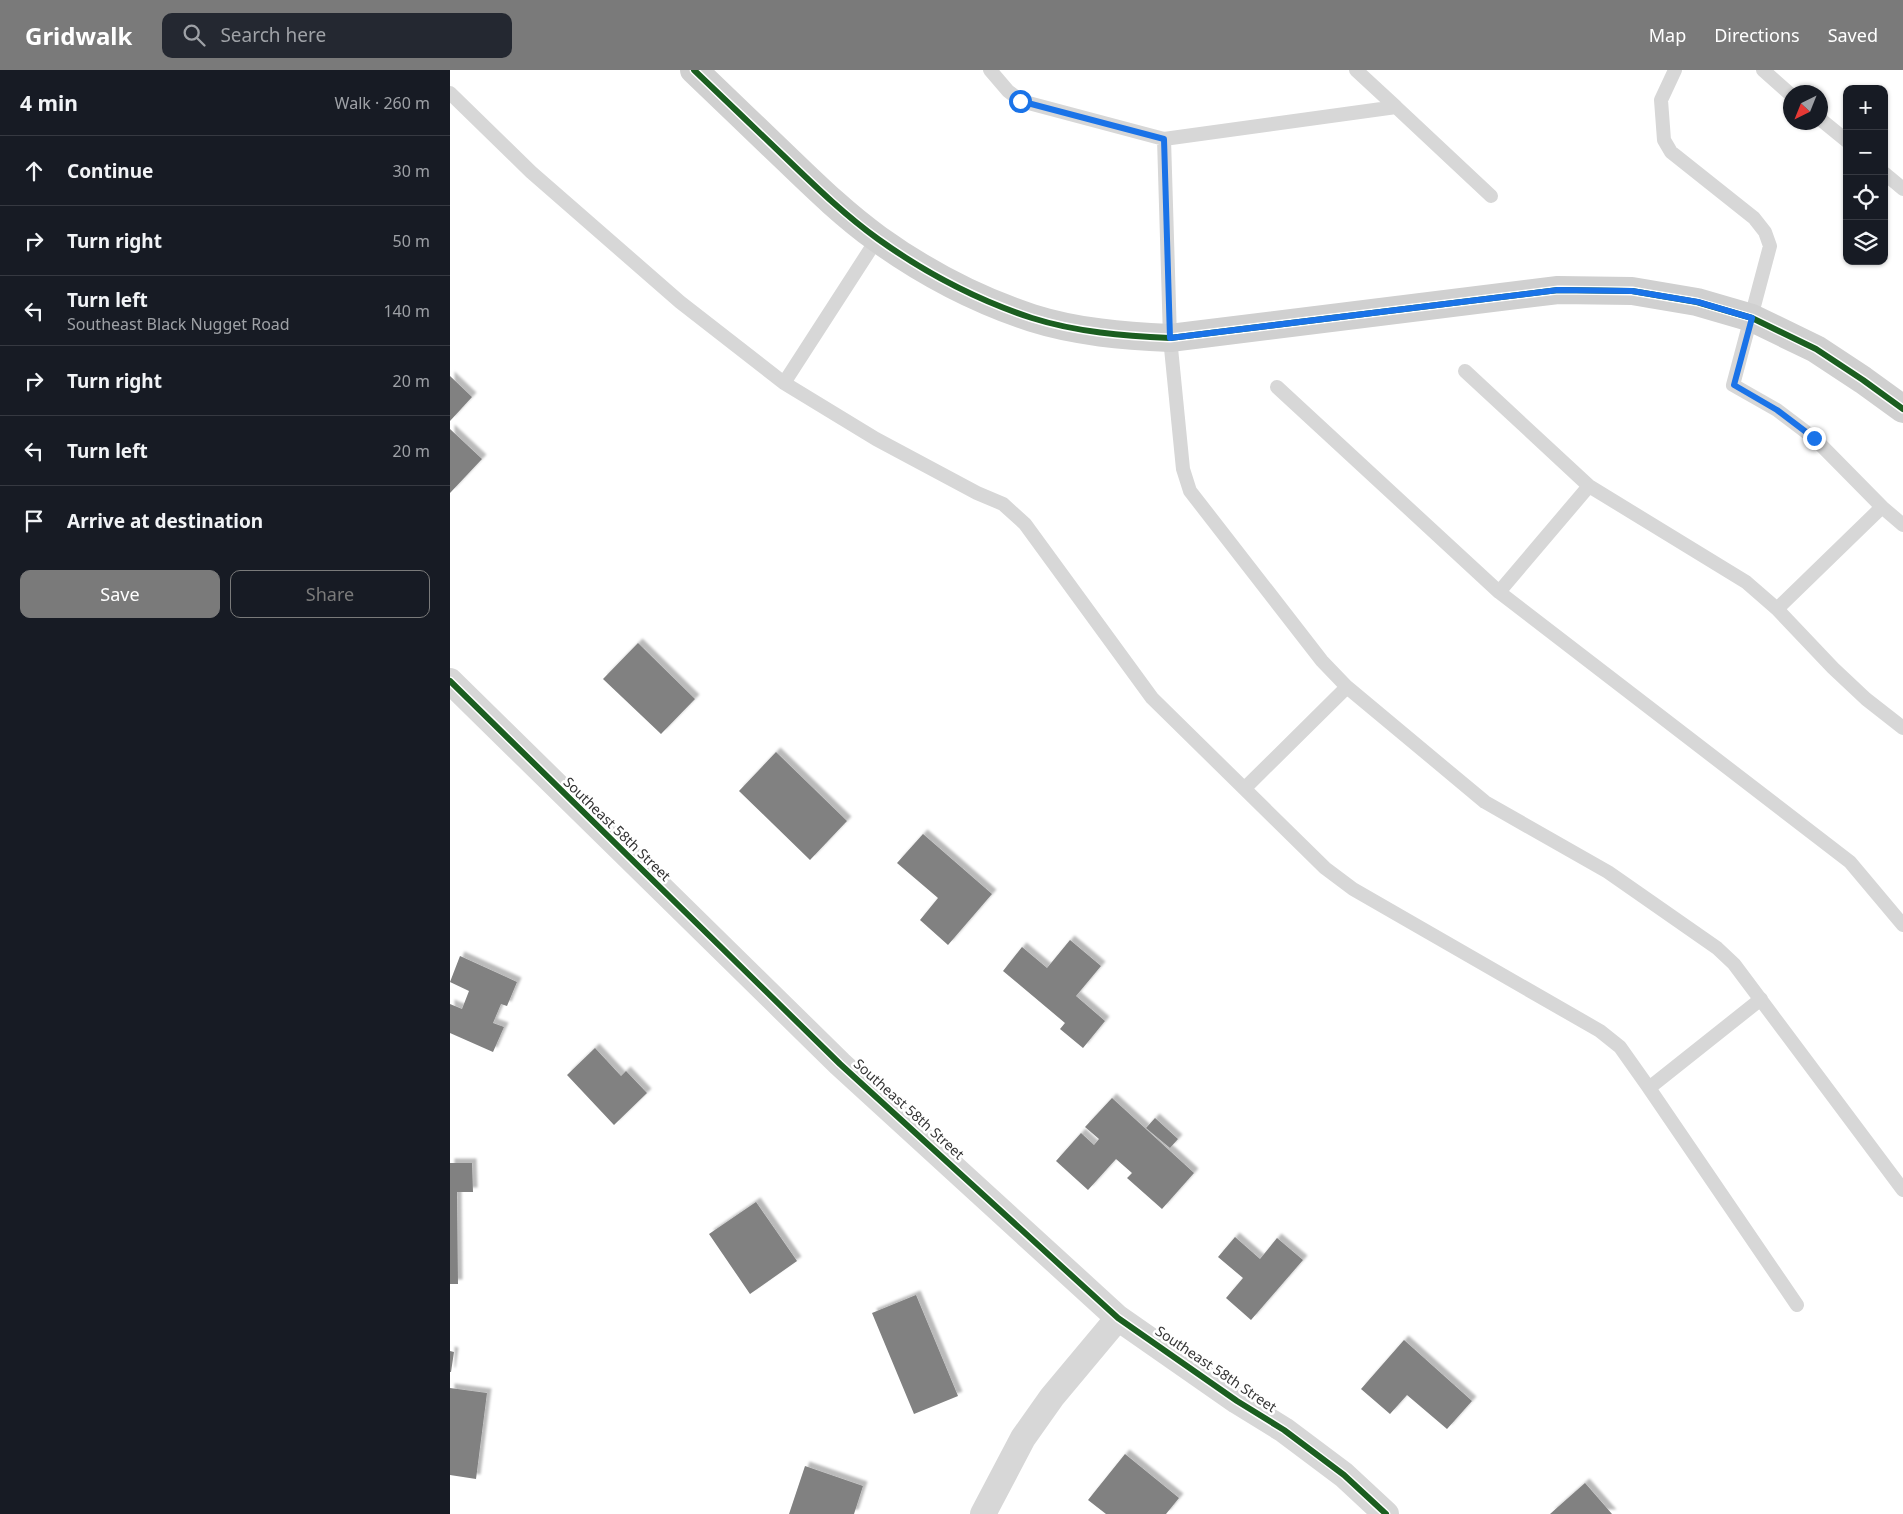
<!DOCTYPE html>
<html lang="en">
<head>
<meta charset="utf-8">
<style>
	body { margin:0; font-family:"Noto Sans",sans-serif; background:#242831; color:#f1f3f6 }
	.controls { position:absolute; right:15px; top:15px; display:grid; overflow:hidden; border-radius:10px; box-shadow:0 1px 4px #0004 }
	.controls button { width:45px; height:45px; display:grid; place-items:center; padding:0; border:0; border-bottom:1px solid #363941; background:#171b24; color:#f1f3f6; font:25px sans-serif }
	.compass { position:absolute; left:1333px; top:15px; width:45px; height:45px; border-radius:50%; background:#171b24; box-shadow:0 1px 4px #0004; rotate:223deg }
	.stop { position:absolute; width:15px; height:15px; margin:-11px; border:4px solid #1a73e8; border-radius:50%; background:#fff }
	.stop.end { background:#1a73e8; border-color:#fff; box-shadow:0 1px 5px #0008 }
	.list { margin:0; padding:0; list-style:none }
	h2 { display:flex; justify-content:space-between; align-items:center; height:65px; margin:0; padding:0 20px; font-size:21px }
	h2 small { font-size:16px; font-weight:400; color:#9ea1a6 }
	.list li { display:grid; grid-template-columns:32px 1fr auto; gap:15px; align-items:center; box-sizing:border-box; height:70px; padding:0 20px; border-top:1px solid #363941 }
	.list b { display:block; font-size:19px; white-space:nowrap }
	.list p { margin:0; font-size:16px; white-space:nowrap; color:#9ea1a6 }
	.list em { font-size:16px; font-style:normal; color:#9ea1a6 }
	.actions { display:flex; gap:10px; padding:15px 20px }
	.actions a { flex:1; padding:11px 0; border:1px solid #7a7a7a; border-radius:10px; text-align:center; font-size:18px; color:#7a7a7a }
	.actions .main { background:#7a7a7a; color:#fff }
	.icon { flex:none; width:28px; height:28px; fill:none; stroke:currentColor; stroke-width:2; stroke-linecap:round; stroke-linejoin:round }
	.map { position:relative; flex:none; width:1453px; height:1444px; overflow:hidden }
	header { display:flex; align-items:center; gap:30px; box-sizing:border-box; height:70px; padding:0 25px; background:#7a7a7a; color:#fff }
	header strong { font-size:24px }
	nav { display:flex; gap:28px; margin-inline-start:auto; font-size:18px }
	.search { width:350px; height:45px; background:#242831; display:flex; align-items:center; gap:12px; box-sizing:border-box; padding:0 18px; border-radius:10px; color:#9ea1a6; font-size:19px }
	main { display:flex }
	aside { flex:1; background:#171b24 }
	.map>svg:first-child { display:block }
	.building { fill:#818181; filter:url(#shadow) }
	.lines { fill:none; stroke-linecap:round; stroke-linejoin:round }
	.lane { stroke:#d7d7d7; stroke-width:14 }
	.street { stroke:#d7d7d7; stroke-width:26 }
	.secondary { stroke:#d0d0d0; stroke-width:28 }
	.cycleway-casing { stroke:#fff; stroke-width:9 }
	.cycleway { stroke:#1b5e20; stroke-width:6 }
	.route { stroke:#1a73e8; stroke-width:6 }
	.labels { text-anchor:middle; stroke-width:5; stroke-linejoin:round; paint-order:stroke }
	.street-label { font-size:14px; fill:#333; stroke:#fff }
</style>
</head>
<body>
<header>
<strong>Gridwalk</strong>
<div class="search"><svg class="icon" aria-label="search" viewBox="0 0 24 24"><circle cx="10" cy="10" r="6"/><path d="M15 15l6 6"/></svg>Search here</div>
<nav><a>Map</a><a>Directions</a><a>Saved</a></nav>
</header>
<main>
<aside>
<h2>4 min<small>Walk · 260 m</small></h2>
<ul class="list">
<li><svg class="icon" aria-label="ahead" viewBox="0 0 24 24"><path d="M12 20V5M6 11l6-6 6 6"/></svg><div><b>Continue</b></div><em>30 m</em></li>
<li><svg class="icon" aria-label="right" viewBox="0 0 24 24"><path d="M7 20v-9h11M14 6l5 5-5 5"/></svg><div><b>Turn right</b></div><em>50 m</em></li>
<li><svg class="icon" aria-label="left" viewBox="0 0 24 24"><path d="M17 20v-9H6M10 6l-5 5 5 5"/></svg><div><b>Turn left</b><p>Southeast Black Nugget Road</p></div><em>140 m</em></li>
<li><svg class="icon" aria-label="right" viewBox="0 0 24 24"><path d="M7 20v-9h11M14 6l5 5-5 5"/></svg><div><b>Turn right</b></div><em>20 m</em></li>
<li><svg class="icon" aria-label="left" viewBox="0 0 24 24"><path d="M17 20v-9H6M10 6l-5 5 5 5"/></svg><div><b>Turn left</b></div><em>20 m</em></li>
<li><svg class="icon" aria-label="arrive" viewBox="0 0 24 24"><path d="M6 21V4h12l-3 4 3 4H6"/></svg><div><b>Arrive at destination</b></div></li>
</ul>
<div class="actions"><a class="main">Save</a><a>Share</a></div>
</aside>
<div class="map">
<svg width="1453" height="1444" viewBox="0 0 1453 1444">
	<defs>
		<filter id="shadow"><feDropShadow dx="4.5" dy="-4.5" stdDeviation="1" flood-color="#0004"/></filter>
	</defs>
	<rect width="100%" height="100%" fill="#fff"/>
	<path class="building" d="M0,306L22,327L0,351Z
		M0,359L32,389L0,423Z
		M188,573L245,629L211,664L153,609Z
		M326,682L397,751L360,790L289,721Z
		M473,764L542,824L498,875L470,850L488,828L447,793Z
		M620,870L651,896L626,926L655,951L633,978L610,959L615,953L553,901L572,877L597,898Z
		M10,886L67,912L57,936L51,934L43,953L54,957L43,982L0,963V934L12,939L19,921L0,912Z
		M145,978L171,1006L176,1001L197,1023L164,1055L117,1005Z
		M662,1028L744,1103L712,1139L677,1108L682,1103L666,1089L638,1120L606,1091L631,1063L644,1075L649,1069L635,1057Z
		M705,1048L728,1069L720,1078L696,1058Z
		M0,1093H22L23,1122H7L8,1214H0Z
		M306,1132L347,1191L300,1224L259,1164Z
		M785,1167L810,1189L827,1168L853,1190L801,1250L776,1228L793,1208L768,1187Z
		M466,1225L508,1326L464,1344L422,1243Z
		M954,1270L1022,1331L997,1359L957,1325L940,1344L911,1319Z
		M0,1281L4,1282L1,1302H0Z
		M0,1318L37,1323L26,1409L0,1405Z
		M675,1384L729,1428L716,1444H656L638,1430Z
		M355,1396L413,1416L404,1444H339Z
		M1135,1413L1162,1444H1100Z"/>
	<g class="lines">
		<path class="lane" d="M540,0L558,21L571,31L714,69
			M906,0L946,37
			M1225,0L1211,30L1214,70L1221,82L1304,148L1315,162L1320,176L1283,315L1327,340L1364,368L1432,437L1453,455
			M1313,0L1340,24
			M0,23L81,102L230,232L334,313L426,369L527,423L553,434L575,454L702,628L875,798L903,819L1150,961L1170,977L1199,1018
			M1370,49L1397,71
			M1434,103L1453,119
			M1041,126L946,37L714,69L720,268L733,399L740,421L872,591L897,617L1035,732L1158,802L1267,878L1284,894L1453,1120
			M1015,301L1139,416L1296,512L1327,539L1432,437
			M334,313L427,169
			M827,317L1049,522
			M1139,416L1049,522L1400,792L1453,855
			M1327,539L1383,598L1416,629L1453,658
			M795,718L897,617
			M1311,929L1199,1018L1347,1235"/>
		<path class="street" d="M0,611L390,994L668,1248L787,1331L834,1360L894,1405L936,1444
			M533,1444L573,1368L602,1327L668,1248"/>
		<path class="secondary" d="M244,0C276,31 308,61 340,92C368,119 396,146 428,169C474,202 527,230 582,248C626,262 674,266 720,268L1108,220L1182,221L1247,232L1302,248L1366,279L1413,310L1453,339"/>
		<defs>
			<path id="cycleway" d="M244,0C276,31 308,61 340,92C368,119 396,146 428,169C474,202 527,230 582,248C626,262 674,266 720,268L1108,220L1182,221L1247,232L1302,248L1366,279L1413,310L1453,339
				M0,611L390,994L668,1248L787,1331L834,1360L894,1405L936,1444"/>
		</defs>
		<use href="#cycleway" class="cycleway-casing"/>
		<use href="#cycleway" class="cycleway"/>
	</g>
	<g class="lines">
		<path class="route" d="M570,31L714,69L720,268L1108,220L1182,221L1248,232L1302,248L1284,315L1327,340L1364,368"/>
	</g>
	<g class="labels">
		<g class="street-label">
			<text transform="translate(167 759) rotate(44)" y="5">Southeast 58th Street</text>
			<text transform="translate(459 1039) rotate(42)" y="5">Southeast 58th Street</text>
			<text transform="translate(766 1299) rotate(34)" y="5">Southeast 58th Street</text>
		</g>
	</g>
</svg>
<div class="controls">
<button>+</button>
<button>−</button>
<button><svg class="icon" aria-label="locate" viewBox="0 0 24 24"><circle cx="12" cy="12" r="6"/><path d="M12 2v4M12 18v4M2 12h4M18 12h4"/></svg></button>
<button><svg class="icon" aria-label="layers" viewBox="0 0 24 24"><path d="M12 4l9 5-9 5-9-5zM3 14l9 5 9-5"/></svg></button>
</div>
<svg class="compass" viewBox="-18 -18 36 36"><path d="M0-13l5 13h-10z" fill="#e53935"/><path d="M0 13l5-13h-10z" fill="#9ea1a6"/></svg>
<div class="stop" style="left:570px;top:31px"></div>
<div class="stop end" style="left:1364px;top:368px"></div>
</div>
</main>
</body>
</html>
